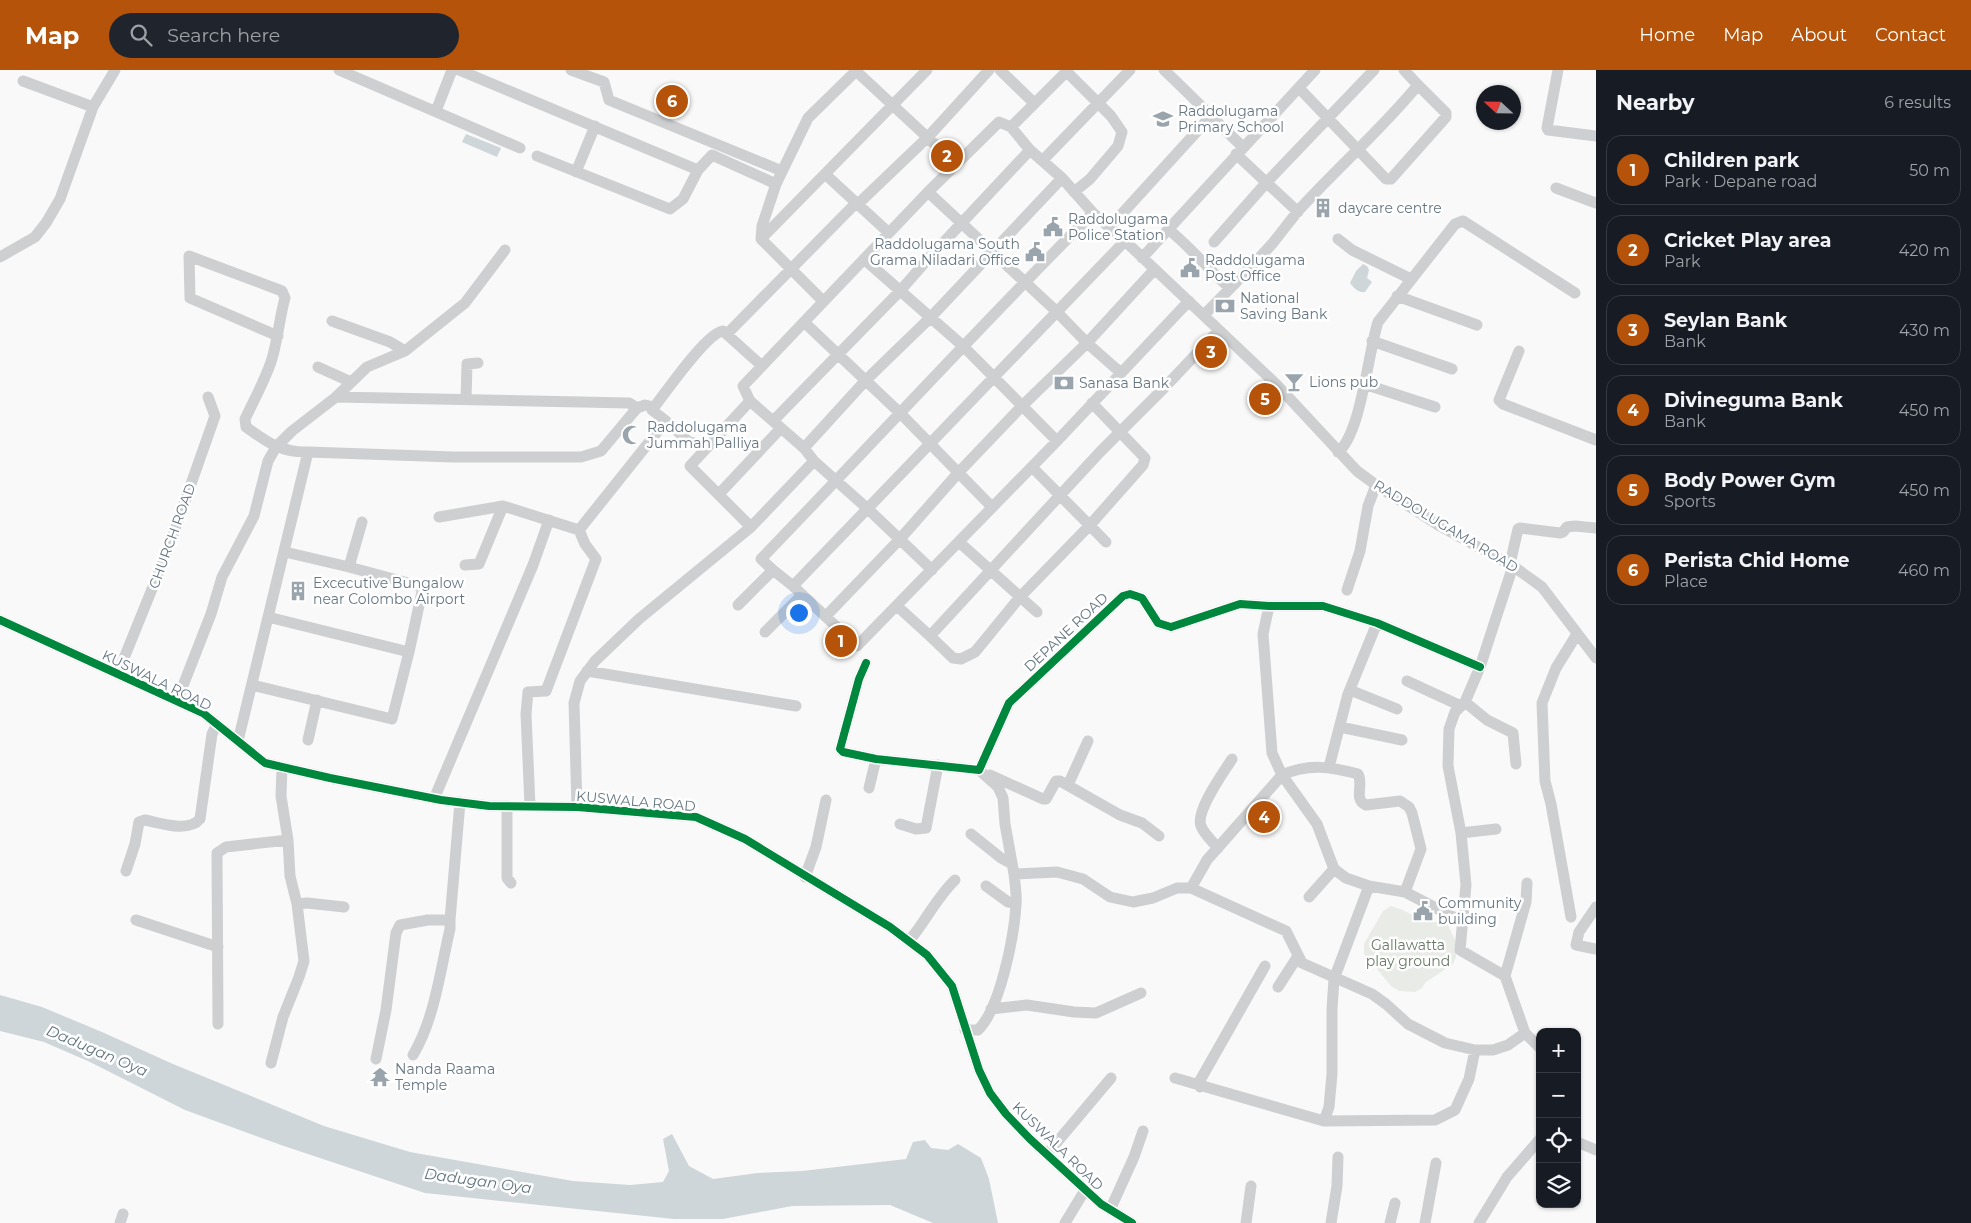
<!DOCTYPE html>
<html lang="en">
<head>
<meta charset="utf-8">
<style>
	body { margin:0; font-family:Montserrat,sans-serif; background:#20242c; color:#f1f3f6 }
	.controls { position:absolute; right:15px; bottom:15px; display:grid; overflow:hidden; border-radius:10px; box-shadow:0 1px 4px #0004 }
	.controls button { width:45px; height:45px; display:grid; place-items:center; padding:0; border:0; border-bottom:1px solid #363941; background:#171b24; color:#f1f3f6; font:25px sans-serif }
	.compass { position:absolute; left:1476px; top:15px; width:45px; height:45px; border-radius:50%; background:#171b24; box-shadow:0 1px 4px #0004; rotate:292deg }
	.you { position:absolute; left:798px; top:542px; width:18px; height:18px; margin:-12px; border:4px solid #fff; border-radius:50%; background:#1a73e8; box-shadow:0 0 0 8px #1a73e833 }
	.badge { display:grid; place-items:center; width:32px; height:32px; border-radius:50%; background:#b45309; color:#fff; font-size:16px; font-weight:700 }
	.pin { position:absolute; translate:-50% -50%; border:2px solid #fff; box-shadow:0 1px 5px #0006 }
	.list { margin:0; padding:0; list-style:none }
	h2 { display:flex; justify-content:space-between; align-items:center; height:65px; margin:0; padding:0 20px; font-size:21px }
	h2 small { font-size:16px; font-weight:400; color:#9ea1a6 }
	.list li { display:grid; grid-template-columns:32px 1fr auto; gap:15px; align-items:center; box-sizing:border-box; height:70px; margin:0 10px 10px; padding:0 10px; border:1px solid #363941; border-radius:15px }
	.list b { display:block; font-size:19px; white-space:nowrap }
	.list p { margin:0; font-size:16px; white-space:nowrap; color:#9ea1a6 }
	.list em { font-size:16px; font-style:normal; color:#9ea1a6 }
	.icon { flex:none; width:28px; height:28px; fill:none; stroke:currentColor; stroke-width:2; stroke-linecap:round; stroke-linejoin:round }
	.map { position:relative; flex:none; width:1596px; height:1153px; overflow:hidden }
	header { display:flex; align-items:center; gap:30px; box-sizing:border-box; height:70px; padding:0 25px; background:#b45309; color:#fff }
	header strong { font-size:24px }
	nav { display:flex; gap:28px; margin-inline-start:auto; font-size:18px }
	.search { width:350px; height:45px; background:#20242c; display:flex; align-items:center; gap:12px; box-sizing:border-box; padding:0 18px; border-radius:28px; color:#9ea1a6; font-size:19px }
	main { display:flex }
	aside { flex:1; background:#171b24 }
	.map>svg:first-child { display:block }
	.green { fill:#e8ebe6 }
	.water { fill:#ced6d9 }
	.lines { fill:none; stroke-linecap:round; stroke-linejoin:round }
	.minor { stroke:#cecfd0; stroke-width:11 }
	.cycleway-casing { stroke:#fff; stroke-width:11 }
	.cycleway { stroke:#00873e; stroke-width:8 }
	.labels { text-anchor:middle; stroke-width:5; stroke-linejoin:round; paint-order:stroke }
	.poi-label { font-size:14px; fill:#657683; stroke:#fff; text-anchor:start }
	.street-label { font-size:14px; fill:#657683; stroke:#fff }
	.park-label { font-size:14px; fill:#687a64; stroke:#fff }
	.water-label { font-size:15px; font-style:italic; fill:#60757c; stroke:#fff }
</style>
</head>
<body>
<header>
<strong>Map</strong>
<div class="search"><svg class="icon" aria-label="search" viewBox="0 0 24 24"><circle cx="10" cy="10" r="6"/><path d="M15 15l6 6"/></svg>Search here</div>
<nav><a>Home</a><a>Map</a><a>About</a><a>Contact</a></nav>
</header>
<main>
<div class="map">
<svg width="1596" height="1153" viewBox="0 0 1596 1153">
	<rect width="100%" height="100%" fill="#f9f9f9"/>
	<path class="green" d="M1391,836L1403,840L1423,851L1447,853L1455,870L1456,887L1453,894L1426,912L1422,918L1415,922L1400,921L1392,917L1364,884V874L1383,841Z"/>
	<path class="water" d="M466,64L501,78L497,87L462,72Z
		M1363,194L1367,196L1369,200L1367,208L1372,212L1365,222C1358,223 1354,218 1350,213L1356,201Z
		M0,925L42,937L102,962L173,994L324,1056L410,1082L573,1111L630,1115L663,1112L669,1101L663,1069L672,1064L689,1096L713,1109L758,1103L802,1101L906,1089L913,1072L925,1070L931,1078L948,1080L958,1074L981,1088L989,1109L998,1153H933L890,1135L792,1136L723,1149H674L425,1123L281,1075L185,1040L90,992L44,972L0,961Z"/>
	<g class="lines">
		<path class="minor" d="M339,0L520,78
			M459,0L698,100L712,85L776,114
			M571,0L604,12L609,30L782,101
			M1000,0L1034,33
			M1164,0C1191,25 1216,52 1243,77
			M1404,0L1418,15
			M1558,0L1547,58L1548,60L1596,66
			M856,1L956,94
			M1067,2L1111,46L1122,62L1118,76L1090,109L1074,122
			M23,11L93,37
			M436,41L452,0
			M1011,57L1030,80L1062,108L1093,143L1125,171L1277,315L1357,401L1376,415L1440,456L1513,496L1542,517L1596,588
			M1236,84L1298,142
			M537,86L670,139L683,129L698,100
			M1043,90L1130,0
			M576,102L595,56
			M825,104L889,163
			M1556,118L1596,133
			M928,122L1055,240L1087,273L1121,303
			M858,134L928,67L989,0
			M1109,158L1210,47
			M1169,160C1191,177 1208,200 1230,218
			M761,169L762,156L776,114L808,48L857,0
			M1338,169L1352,180L1411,209
			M1214,172L1266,113L1374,0
			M0,187L35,167L46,153L60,129L93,37L115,0
			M1142,188L1315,0
			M864,189L963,276L1057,371
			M1397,226L1477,255
			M823,231L761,169L927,0
			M1204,245C1227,222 1250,198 1272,174C1281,163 1289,152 1298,141C1337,98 1381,60 1418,15L1446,43V47L1391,109H1386L1299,18
			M332,251L390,272L405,281
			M804,252L901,344L992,437
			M728,263L856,133
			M278,266L190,228L189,186L282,221L285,228C279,249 278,271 271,292C264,312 254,330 245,349L246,357C267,372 281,383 308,382
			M1372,271L1452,299
			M1519,281L1499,330L1503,334L1596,370
			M318,297L351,312
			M1364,314L1435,337
			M336,327L629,333L637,338
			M466,329L467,294L478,293
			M750,331L690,396L751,457
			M666,351L688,371L707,378
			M773,351L900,221L928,189L1030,80
			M804,378L750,331L743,316L928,122L999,52L1011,57L1068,0
			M1338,382C1361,364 1368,283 1378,252L1455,154L1463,151L1575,223
			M1032,397L1106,472
			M719,424L781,358
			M439,447L503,436L579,460L666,351L652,340C664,325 706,263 723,261L762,296
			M959,472L1037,542
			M285,482L349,497L423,517L409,582
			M1510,494L1518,459L1520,458L1560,463L1563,462L1567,457L1575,456L1596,458
			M465,495L479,494L503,436
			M1513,496L1480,597L1465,632L1455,642L1449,659L1448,696L1461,763L1466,815L1460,880L1505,906L1525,963L1540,978
			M349,497L362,452
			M773,500L793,516L857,576L1057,371L1189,231
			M932,500L868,439L814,391L804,378L866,310L931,247L1062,108
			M793,516L1125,171
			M1347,520L1360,481L1368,436L1376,415
			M738,535L773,500L761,489C872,374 980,256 1093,143
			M897,536L930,566L1100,382L1164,318L1219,260
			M1269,536L1263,564L1272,683L1282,705L1317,754L1334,799L1346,808L1369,816
			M826,546L900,469L959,402L1022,336L1087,273L1154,200
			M0,550L203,643L265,693L330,708L441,730L489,736L577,737L696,747L745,769L890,857L927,885L952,916L979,1000L990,1023L1006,1044L1030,1069L1101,1134L1132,1153
			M765,562L802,525
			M930,566L953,588L961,589L975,582L1020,527L1090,455L1143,395L1145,388L1092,333
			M866,593L859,609L840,679L843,682L876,689L979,700L1009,633L1123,526L1130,524L1142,528L1158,553L1171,557L1240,534L1269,536H1323L1377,553L1480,597
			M587,601L796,636
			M118,603L167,482L215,346L208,327
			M1407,611L1461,636
			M252,615L392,649L409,582L268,547
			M1350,620L1397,639
			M177,631L211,544L222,507L254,446L268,391L276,377L292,361L336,327L367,297L405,281L465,233L505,180
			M1465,632L1487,650L1513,663L1516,694
			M1340,657L1402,670
			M308,670L317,630
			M238,671L308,382L453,387H581L601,381L637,338L645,335L654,337
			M1329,697L1348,624L1377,553
			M979,700L998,717L1003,728L1005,754L1014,804L1057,802L1083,809L1110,827L1133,832L1153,828L1177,818H1191L1207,790L1282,705C1310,693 1330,697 1358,704C1364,714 1353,730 1366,735L1400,731L1409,737L1412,743L1421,779L1405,822
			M990,705L1043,729H1046L1056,711H1060L1120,745L1142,753L1159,766
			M1068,715L1088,671
			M869,718L876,689
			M434,729L533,495L549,450
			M507,736V808L511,813
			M530,736L526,644L528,622L546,621L596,489L585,474L579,460
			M577,737L574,633L580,611L595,591L639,549L751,457L814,391
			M900,754L916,759L926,758L938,695
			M1461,763L1496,759
			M971,764L1001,788L1012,794
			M1218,778C1212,771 1204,764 1201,756C1195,741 1224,702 1232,689
			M126,801L135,774L139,752L145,750C160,753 188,763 200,749L212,664L217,654
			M805,807L816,777L826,730
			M986,816L1008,832L1016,834
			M1191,818L1286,861L1302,893L1372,924L1386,934L1408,954L1445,973L1475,980H1493L1508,975L1525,963
			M1309,827L1334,799
			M297,834L307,833L344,837
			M1596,837L1579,862L1576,875L1596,879
			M1571,847L1551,734L1545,711L1542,633L1556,598L1577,564
			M136,850L218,877
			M909,871C925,852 937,827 955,810
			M1505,906L1526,832L1527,813
			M1278,917L1298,886
			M991,939L1027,935L1074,942L1096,943L1141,923
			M218,954L217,783L226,777L288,770
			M965,960H978C1000,939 1014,867 1016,835C1017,825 1015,814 1014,804
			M413,985C435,948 440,901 450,859V850
			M376,989L386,940L396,863L400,855L428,850H450L460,732
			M271,993L283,947L299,907L304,891L297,834L290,806L288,770L281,726L282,698
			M1175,1008L1324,1051L1435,1050L1455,1040L1469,1009L1475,980
			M1200,1017L1198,1014L1265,896
			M1324,1051L1329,1037L1332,1004V939L1334,909L1369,816L1405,822L1463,852
			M1577,1072L1596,1080
			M1047,1084L1111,1008
			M1110,1140L1134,1087L1143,1061
			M120,1153L123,1144
			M1065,1153L1085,1120
			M1246,1153L1251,1116
			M1331,1153L1337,1116L1338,1087
			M1390,1153L1395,1133
			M1425,1153L1436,1093
			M1479,1153L1507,1107L1540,1069"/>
		<defs>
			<path id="cycleway" d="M0,550L203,643L265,693L330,708L441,730L489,736L577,737L696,747L745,769L890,857L927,885L952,916L979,1000L990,1023L1006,1044L1030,1069L1101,1134L1132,1153
				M866,593L859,609L840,679L843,682L876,689L979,700L1009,633L1123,526L1130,524L1142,528L1158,553L1171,557L1240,534L1269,536H1323L1377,553L1480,597"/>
		</defs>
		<use href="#cycleway" class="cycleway-casing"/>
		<use href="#cycleway" class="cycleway"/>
	</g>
	<defs>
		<symbol id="school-bare" viewBox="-9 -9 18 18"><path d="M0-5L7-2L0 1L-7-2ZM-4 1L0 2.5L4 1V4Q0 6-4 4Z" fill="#99a4ac" stroke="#fff" stroke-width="2.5" paint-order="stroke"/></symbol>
		<symbol id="building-bare" viewBox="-9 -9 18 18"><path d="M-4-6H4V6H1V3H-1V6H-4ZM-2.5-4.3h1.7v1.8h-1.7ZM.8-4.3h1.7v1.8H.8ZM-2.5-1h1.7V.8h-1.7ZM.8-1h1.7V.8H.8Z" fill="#99a4ac" stroke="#fff" stroke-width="2.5" paint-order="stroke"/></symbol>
		<symbol id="civic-bare" viewBox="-9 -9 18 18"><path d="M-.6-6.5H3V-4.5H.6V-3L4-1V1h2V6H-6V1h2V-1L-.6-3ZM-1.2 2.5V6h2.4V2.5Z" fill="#99a4ac" stroke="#fff" stroke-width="2.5" paint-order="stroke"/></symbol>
		<symbol id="bank-bare" viewBox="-9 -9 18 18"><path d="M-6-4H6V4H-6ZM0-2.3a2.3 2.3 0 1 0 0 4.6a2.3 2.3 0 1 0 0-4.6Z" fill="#99a4ac" stroke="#fff" stroke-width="2.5" paint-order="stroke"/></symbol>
		<symbol id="bar-bare" viewBox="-9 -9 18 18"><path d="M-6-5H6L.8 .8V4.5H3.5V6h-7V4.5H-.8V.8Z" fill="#99a4ac" stroke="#fff" stroke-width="2.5" paint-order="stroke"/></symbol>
		<symbol id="mosque-bare" viewBox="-9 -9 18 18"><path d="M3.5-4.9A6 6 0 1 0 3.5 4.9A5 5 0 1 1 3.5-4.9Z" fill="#99a4ac" stroke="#fff" stroke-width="2.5" paint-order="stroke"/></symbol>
		<symbol id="temple-bare" viewBox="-9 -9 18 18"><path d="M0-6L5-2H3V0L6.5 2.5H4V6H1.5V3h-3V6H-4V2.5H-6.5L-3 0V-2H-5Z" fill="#99a4ac" stroke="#fff" stroke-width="2.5" paint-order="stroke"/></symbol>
	</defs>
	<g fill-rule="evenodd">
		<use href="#school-bare" x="1149" y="35" width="28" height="28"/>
		<use href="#building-bare" x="1309" y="124" width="28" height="28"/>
		<use href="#civic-bare" x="1039" y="143" width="28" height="28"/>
		<use href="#civic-bare" x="1021" y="168" width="28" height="28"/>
		<use href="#civic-bare" x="1176" y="184" width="28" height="28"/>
		<use href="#bank-bare" x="1211" y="222" width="28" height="28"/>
		<use href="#bar-bare" x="1280" y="298" width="28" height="28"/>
		<use href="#bank-bare" x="1050" y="299" width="28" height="28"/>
		<use href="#mosque-bare" x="618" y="351" width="28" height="28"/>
		<use href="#building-bare" x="284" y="507" width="28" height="28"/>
		<use href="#civic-bare" x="1409" y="827" width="28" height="28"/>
		<use href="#temple-bare" x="366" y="993" width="28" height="28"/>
	</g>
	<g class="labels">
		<g class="poi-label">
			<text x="1178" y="46">Raddolugama<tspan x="1178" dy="16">Primary School</tspan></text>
			<text x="1338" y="143">daycare centre</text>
			<text x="1068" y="154">Raddolugama<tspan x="1068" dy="16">Police Station</tspan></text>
			<text x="1020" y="179" text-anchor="end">Raddolugama South<tspan x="1020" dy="16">Grama Niladari Office</tspan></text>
			<text x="1205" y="195">Raddolugama<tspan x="1205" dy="16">Post Office</tspan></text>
			<text x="1240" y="233">National<tspan x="1240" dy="16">Saving Bank</tspan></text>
			<text x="1309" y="317">Lions pub</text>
			<text x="1079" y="318">Sanasa Bank</text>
			<text x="647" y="362">Raddolugama<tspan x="647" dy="16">Jummah Palliya</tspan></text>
			<text x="313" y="518">Excecutive Bungalow<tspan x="313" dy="16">near Colombo Airport</tspan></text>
			<text x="1438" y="838">Community<tspan x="1438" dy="16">building</tspan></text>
			<text x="395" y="1004">Nanda Raama<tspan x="395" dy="16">Temple</tspan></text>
		</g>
		<g class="street-label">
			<text transform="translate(1446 456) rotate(31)" y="5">RADDOLUGAMA ROAD</text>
			<text transform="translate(172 466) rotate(-70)" y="5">CHURCH ROAD</text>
			<text transform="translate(1066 562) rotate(-43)" y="5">DEPANE ROAD</text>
			<text transform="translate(157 610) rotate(26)" y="5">KUSWALA ROAD</text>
			<text transform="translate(636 731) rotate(5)" y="5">KUSWALA ROAD</text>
			<text transform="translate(1058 1076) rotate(44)" y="5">KUSWALA ROAD</text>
		</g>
		<g class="park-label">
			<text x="1408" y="880">Gallawatta<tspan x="1408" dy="16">play ground</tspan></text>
		</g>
		<g class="water-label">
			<text transform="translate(97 981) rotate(23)" y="5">Dadugan Oya</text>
			<text transform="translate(478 1111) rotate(8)" y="5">Dadugan Oya</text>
		</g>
	</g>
</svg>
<div class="controls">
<button>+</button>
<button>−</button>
<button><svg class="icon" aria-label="locate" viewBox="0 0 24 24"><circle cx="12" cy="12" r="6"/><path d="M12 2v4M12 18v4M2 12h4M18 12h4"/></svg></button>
<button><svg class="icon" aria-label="layers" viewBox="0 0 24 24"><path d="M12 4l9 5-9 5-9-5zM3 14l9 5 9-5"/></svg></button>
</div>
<svg class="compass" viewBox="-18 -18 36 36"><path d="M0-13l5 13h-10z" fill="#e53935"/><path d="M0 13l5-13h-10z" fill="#9ea1a6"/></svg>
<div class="you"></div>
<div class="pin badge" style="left:841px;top:571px">1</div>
<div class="pin badge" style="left:947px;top:86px">2</div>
<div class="pin badge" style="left:1211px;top:282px">3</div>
<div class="pin badge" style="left:1264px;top:747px">4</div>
<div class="pin badge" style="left:1265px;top:329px">5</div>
<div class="pin badge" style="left:672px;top:31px">6</div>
</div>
<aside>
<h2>Nearby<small>6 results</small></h2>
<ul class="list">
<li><span class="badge">1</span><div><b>Children park</b><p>Park · Depane road</p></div><em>50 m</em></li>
<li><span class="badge">2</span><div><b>Cricket Play area</b><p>Park</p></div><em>420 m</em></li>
<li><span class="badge">3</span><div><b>Seylan Bank</b><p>Bank</p></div><em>430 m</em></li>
<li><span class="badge">4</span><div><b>Divineguma Bank</b><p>Bank</p></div><em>450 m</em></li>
<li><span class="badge">5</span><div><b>Body Power Gym</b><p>Sports</p></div><em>450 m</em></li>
<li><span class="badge">6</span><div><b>Perista Chid Home</b><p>Place</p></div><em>460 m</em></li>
</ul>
</aside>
</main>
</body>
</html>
